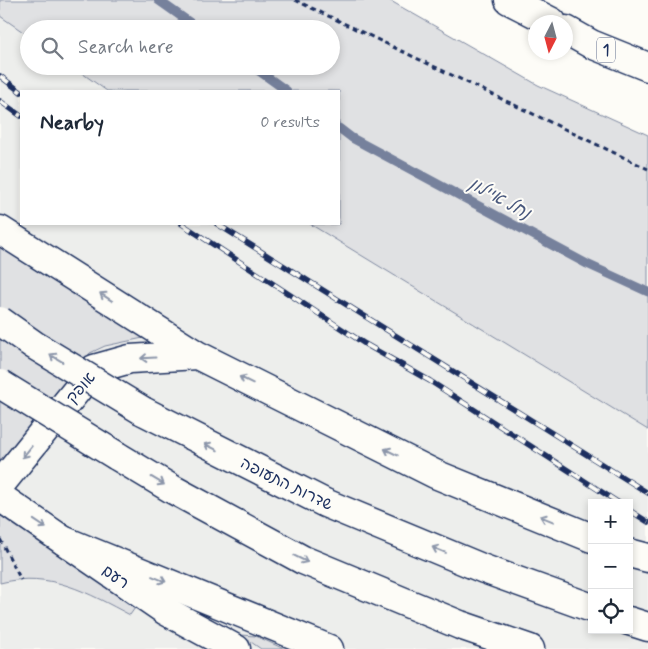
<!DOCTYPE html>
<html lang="en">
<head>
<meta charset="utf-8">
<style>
	body { margin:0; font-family:Mynerve,"Playpen Sans Hebrew",sans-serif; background:#f6f6f7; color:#1f2937 }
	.controls { position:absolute; right:15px; bottom:15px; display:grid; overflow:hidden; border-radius:0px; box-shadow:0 2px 8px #0003 }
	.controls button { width:45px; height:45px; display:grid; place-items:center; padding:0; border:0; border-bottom:1px solid #e0e1e3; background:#fff; color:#1f2937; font:25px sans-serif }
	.compass { position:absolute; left:528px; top:15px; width:45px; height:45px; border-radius:50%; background:#fff; box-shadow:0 2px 8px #0003; rotate:186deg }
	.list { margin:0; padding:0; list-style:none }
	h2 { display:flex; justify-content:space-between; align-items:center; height:65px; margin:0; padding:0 20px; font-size:21px }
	h2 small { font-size:16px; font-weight:400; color:#747a83 }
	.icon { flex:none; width:28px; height:28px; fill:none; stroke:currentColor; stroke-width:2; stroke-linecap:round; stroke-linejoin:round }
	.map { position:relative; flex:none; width:648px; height:649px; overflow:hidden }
	.search { position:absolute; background:#fff; box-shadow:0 2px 8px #0003; left:20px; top:20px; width:320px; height:55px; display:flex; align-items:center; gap:12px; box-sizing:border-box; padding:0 18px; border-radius:28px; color:#747a83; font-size:19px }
	.panel { position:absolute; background:#fff; box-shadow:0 2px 8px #0003; left:20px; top:90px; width:320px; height:135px; border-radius:0px }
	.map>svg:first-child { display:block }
	.built { fill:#edeeec; fill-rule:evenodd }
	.green { fill:#e0e1e3; stroke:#7e88a0 }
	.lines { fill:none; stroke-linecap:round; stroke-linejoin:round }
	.stream { stroke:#76819c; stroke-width:9 }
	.street-casing { stroke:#1b2f5e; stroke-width:31 }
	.secondary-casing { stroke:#1b2f5e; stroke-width:31 }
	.highway-casing { stroke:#1b2f5e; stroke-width:31 }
	.path { stroke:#1b2f5e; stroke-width:3; stroke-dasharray:5 4; stroke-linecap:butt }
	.street { stroke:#fdfcf7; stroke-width:28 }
	.secondary { stroke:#fdfcf7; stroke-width:28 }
	.highway { stroke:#fdfcf7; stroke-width:28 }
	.rail-casing { stroke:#1b2f5e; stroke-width:5.5 }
	.rail { stroke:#fdfcf7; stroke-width:4; stroke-dasharray:11; stroke-linecap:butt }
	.secondary-bridge-casing { stroke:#1b2f5e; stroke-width:31; stroke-linecap:butt }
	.secondary-bridge { stroke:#fdfcf7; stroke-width:28 }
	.oneway { stroke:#8c96aa }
	.labels { text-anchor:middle; stroke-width:4; stroke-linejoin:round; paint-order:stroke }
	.shield { fill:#fdfcf7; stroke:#5f6c8c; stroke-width:1 }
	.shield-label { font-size:15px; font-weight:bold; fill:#1b2f5e }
	.street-label { font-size:16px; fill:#1b2f5e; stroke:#fdfcf7 }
	.water-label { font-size:18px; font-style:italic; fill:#49587d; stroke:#fdfcf7 }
</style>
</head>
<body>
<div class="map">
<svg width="648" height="649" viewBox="0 0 648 649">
	<rect width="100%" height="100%" fill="#fdfcf7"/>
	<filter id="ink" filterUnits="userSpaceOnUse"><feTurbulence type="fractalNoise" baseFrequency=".02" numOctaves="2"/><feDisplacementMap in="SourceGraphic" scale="10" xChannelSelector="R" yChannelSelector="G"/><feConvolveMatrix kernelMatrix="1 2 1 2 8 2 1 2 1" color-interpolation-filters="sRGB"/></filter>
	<g filter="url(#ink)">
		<path class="built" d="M0,0L29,29V66H176L214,91H21V224H339L648,348V649H0ZM592,503H629V630H592Z"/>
		<path class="green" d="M0,0H389L538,85L648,135V430L310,224H339V91H107L72,66H331V29H29V36L0,16Z
			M0,238L143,338L105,346L90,353L0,469Z
			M0,509L137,605L130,615C88,593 50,570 0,583Z
			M241,635L256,636L284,649H261Z"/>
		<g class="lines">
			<path class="stream" d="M158,0L199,29
				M252,66L287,91
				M339,128L352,138L587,264L648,292"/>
			<defs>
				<path id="street" d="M0,230L197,355L435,474L592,538
					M0,485L94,369L130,359L197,355
					M0,497L166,611L236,649
					M629,553L648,558"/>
				<path id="secondary" d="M143,411L325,503L484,569L592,608
					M117,456L172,489L303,560L460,625L530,649
					M65,541L329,649
					M629,621L648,627"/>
				<path id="highway" d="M509,0L552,22
					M566,30L591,44L648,67"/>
			</defs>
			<use href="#street" class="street-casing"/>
			<use href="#secondary" class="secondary-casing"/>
			<use href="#highway" class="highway-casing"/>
			<path class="path" d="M295,0L648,169
				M0,539L21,580"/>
			<use href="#street" class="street"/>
			<use href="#secondary" class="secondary"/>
			<use href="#highway" class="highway"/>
			<defs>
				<path id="rail" d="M0,76L21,92
					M0,101L21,116
					M182,224L365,344L430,381L619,503
					M217,224L648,493
					M629,510L648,522"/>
			</defs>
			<use href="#rail" class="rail-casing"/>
			<use href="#rail" class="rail"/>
			<defs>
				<path id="secondary-bridge" d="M0,321L34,345L143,411
					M0,384L117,456"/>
			</defs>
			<use href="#secondary-bridge" class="secondary-bridge-casing"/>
			<use href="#secondary-bridge" class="secondary-bridge"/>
		</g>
		<defs><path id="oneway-shaft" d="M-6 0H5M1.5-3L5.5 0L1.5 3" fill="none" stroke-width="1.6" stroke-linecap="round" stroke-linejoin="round" transform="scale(1.25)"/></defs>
		<g class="oneway">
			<use href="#oneway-shaft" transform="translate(106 297) rotate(-147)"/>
			<use href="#oneway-shaft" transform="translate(56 358) rotate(-149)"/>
			<use href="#oneway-shaft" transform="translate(148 358) rotate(177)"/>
			<use href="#oneway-shaft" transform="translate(246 380) rotate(-154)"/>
			<use href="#oneway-shaft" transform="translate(211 447) rotate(-154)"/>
			<use href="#oneway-shaft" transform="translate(27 452) rotate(129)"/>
			<use href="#oneway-shaft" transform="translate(391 452) rotate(-154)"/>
			<use href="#oneway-shaft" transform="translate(158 481) rotate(31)"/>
			<use href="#oneway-shaft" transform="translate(547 519) rotate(-158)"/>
			<use href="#oneway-shaft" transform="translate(40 524) rotate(34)"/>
			<use href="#oneway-shaft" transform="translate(439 550) rotate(-157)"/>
			<use href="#oneway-shaft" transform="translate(301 559) rotate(26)"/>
			<use href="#oneway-shaft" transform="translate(159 579) rotate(22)"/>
		</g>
	</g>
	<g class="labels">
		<rect class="shield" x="597" y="37.5" width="18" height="25" rx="4"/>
		<g class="shield-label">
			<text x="606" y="55">1</text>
		</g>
		<g class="street-label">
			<text transform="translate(80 387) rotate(-49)" y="6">אופק</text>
			<text transform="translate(287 483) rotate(26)" y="6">שדרות התעופה</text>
			<text transform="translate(116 576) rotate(35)" y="6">רעם</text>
		</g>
		<g class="water-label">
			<text transform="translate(500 198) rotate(29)" y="6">נחל איילון</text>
		</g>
	</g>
</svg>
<div class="controls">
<button>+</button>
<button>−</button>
<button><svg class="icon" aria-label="locate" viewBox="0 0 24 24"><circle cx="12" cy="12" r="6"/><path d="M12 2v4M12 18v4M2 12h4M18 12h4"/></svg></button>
</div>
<svg class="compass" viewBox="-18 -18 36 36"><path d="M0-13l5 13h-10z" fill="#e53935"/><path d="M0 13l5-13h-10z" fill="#747a83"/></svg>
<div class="search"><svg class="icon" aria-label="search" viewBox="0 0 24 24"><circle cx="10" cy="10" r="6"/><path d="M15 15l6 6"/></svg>Search here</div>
<section class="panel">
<h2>Nearby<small>0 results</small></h2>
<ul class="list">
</ul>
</section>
</div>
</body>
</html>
